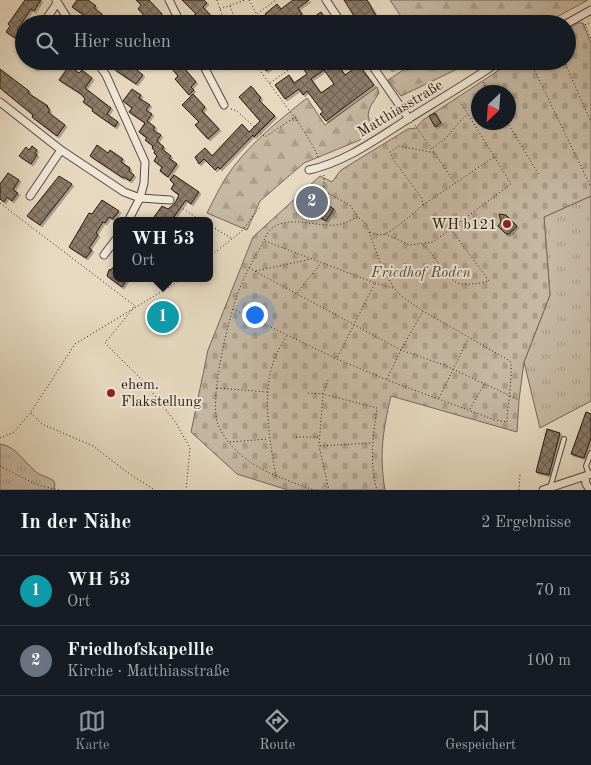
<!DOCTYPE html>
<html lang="de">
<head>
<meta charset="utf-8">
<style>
	body { margin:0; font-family:"Old Standard TT",serif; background:#242831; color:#f1f3f6 }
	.compass { position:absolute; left:471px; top:85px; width:45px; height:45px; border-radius:50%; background:#171b24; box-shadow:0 1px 4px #0004; rotate:205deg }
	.you { position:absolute; left:254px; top:314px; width:18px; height:18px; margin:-12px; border:4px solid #fff; border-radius:50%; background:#1a73e8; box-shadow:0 0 0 8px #1a73e833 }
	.badge { display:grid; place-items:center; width:32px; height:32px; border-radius:50%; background:#8c9099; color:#fff; font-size:16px; font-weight:700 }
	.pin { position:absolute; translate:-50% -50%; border:2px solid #fff; box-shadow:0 1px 5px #0006 }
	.popup { position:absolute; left:113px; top:217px; width:100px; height:65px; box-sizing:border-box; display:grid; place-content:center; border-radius:8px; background:#171b24; filter:drop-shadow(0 1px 4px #0005); font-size:16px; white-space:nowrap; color:#9ea1a6 }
	.popup b { font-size:19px; color:#f1f3f6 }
	.popup::after { content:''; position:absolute; left:50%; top:100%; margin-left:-10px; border:10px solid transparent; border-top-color:#171b24 }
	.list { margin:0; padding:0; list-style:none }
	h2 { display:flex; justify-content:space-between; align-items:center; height:65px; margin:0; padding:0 20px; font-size:21px }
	h2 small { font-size:16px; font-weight:400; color:#9ea1a6 }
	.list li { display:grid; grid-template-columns:32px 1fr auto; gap:15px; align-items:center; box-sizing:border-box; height:70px; padding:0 20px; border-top:1px solid #363941 }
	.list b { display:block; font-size:19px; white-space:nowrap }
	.list p { margin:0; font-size:16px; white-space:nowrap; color:#9ea1a6 }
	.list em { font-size:16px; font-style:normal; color:#9ea1a6 }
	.icon { flex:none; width:28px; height:28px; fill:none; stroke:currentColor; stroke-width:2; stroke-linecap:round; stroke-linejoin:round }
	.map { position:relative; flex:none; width:591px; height:490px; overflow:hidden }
	.search { position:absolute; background:#171b24; box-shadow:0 1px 4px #0004; left:15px; right:15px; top:15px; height:55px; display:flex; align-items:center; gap:12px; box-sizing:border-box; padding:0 18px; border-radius:28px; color:#9ea1a6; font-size:19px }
	.sheet { height:205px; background:#171b24 }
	nav { display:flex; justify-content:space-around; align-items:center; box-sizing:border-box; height:70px; border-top:1px solid #363941; background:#171b24; font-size:14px; color:#9ea1a6 }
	nav a { display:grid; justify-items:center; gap:2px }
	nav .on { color:#8c9099 }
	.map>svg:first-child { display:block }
	.grass { fill:url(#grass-tufts); stroke:#776758 }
	.forest { fill:url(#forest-firs); stroke:#776758 }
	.cemetery { fill:url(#cemetery-stones); stroke:#776758; fill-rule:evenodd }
	.building { fill:url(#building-cross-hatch); stroke:#28160d; fill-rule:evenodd; filter:url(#shadow) }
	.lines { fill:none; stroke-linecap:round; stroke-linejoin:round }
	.service-casing { stroke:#58473a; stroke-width:6 }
	.minor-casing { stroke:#58473a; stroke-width:9 }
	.path { stroke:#28160d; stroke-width:1; stroke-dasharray:1 2.5; stroke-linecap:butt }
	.service { stroke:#efe6d6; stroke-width:4 }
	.minor { stroke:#efe6d6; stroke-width:7 }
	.poi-dot { fill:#8f2418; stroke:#efe6d6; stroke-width:2 }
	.labels { text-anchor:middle; stroke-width:4; stroke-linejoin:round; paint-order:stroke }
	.street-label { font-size:15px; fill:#28160d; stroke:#efe6d6 }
	.poi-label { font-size:15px; fill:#28160d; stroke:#efe6d6; text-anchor:end }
	.park-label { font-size:15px; font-style:italic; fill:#57473a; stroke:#efe6d6 }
</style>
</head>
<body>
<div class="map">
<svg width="591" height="490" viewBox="0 0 591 490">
	<defs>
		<pattern id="grass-tufts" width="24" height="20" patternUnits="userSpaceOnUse" patternTransform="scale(1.25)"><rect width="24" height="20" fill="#c6b8a2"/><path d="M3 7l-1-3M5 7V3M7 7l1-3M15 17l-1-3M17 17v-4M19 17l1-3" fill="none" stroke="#aa9d8a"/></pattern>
		<pattern id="forest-firs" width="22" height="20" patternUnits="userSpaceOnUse" patternTransform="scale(1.25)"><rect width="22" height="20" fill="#c6b8a2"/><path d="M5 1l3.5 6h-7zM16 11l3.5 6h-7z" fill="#aa9d8a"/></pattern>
		<pattern id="cemetery-stones" width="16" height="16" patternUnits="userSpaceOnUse" patternTransform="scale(1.25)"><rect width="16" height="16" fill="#c6b8a2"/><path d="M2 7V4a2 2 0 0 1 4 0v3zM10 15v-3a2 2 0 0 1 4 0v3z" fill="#aa9d8a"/></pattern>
		<pattern id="building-cross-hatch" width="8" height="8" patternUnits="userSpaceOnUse" patternTransform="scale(1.25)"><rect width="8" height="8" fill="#8b7b6a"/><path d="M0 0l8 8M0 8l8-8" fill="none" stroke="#726456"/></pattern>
		<filter id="shadow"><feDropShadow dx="2" dy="2" stdDeviation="0" flood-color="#0004"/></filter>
	</defs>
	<rect width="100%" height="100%" fill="#e6d9c0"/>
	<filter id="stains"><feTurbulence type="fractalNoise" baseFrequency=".004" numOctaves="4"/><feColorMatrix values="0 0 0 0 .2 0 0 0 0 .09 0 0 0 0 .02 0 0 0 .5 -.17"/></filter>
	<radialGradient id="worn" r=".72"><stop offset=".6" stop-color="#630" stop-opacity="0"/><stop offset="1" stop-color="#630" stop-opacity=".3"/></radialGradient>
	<path class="grass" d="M591,196V401L540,428L524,362L550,295L544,217Z
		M0,444C16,446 24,462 35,471C39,475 47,477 53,480L55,484L54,490H0Z"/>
	<path class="forest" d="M390,0H588L544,24H406Z
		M417,61H474L401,96L388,80Z
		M377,87L379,93L370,107L368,115L371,125L369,131L360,140L304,163L260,201L247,230L207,213C213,201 219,189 225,179C246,146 278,121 307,98L325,125Z"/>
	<path class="cemetery" d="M578,23H583L591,43V196L544,217L550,295L524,362L519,400L517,432L391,396C383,429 379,456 385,490H288L237,474L191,432L208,350L253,237L320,176L332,182L341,170L408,129L416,128L423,120L513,61H567V30ZM478,92H508V122H478Z"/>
	<path class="building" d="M25,0H41L34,11L31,9L17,30L21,33L17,39L6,32L10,26L8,24Z
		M77,0H88L96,6L94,8L102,14L96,24H83L88,18L72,7Z
		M136,0H149L162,14L151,23L138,9L141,5Z
		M182,0H204L207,3L203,7L213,18L207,24H197L191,17L196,14Z
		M293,0H309L298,8L302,14L291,22L286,16L275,24H264L269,20L265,14L277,4L281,9Z
		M344,0H367L381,24H359Z
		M321,12L329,24H304Z
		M24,61H43L36,69Z
		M109,61H126L143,75L136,84L115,70L117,67Z
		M165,61H178L196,82L191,87L194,90L189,95L175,79L178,76Z
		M259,61H279L266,71Z
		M298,61H335L345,75L359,65L374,85L326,121L320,114L323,112L307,91L303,95L299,89L285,99L275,85L289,75L294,83L307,74ZM324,70L334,84L321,93L311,79Z
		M385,61H406L390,70Z
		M69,66L79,73L82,70L92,78L85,88L111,108L107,114L118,122L115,127L92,111L93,109L83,102L85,99L81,94L59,80Z
		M0,69L29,91L28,93L48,106L47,107L50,110L48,112L65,125L57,136L32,117L33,115L0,88Z
		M251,86L261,98L259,100L275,116L254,137L253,135L220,169L218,167L215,170L204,159L199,164L195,157L205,148L212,156L242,124L249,132L260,121L239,97Z
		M132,89L141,95L139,98L150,105L146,110L152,114L147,121L155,127L153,130L161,135L157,141L164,147L162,149L171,156L169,158L177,164L168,177L160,171L162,167L154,161L157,156L154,153L155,151L152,148L153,146L145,140L147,138L139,132L145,123L129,112L132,108L123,101Z
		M193,94L205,107L202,111L219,129L208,139L195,125L199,122L182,105Z
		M435,113L441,123L435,127L429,116Z
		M97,145L108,153L110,150L123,159L121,162L130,168L129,171L134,175L130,181L124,177L123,178L90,156Z
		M32,146L37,150L35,153L37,155L31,164L19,156L26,147L29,150Z
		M8,173L19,180L13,190L18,193L12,201L7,197L4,202L0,199V184Z
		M174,175L199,192L191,204L186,200L171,221H151L162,206L168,209L175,203L179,195L171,189L174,184L170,180Z
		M59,176L72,184L40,225L27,216Z
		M312,191L322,197L320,201L334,209L326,221L300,205L306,194L309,196Z
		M102,200L119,211L113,219L109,217L105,223L103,222L96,233L98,235L89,248L92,250L86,258L69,247L89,213L92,214Z
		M499,214L506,215L517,226L509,234H506L498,226L501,222Z
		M117,262V278H128L122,287L107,276L109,270L112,269Z
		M586,412L591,414V438L584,458L571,454Z
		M547,429L560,433L549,475L536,472Z"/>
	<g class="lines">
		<defs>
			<path id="service" d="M589,475L586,466L591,453
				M550,488L564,439"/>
			<path id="minor" d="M56,0L71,24
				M169,0L181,24
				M326,0L342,24
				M43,24L57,3
				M566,24L591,10
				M96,61L106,75L145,162L144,183L140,198L128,221
				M201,61L224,105
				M369,61L409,119
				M0,102L61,150L124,192L140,198L170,200
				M309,170C345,162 375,140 405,121C437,101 469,82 500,61
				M30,196L61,150
				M104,255L117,238
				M585,477L586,484L590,490
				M543,490L591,474"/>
		</defs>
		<use href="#service" class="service-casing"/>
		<use href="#minor" class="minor-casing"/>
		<path class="path" d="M217,0L225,24
			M249,0L256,13
			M230,6L234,17L239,24
			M220,9L245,0
			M243,24L276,0
			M585,24L591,39
			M585,25L591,23
			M253,61L294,117
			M530,61L591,187
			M564,61L591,122
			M483,82L489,92
			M270,83L301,61
			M231,109L237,111L265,137L295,117L313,146L319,159
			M507,122L539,175
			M415,125L455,183
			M433,148L446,138L462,119L468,114L460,102
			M324,175V191L350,205L358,217
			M0,203L135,306L105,343L146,384L176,423L190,448L186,490
			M177,205L202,221
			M423,205L494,157
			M209,225L233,239
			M370,232C375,234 380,236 385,234C392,231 419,210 423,204L421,197L392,158L390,152L399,146L435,153
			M385,234L410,245L433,242L511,184L468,114
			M265,241L375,283L337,358
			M423,245C435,254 447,282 461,284C471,285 480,283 489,281L451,229
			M209,257L241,232L260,207
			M249,268L401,350L423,311
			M256,271L311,259
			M375,283L393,288
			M297,293L321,263
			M233,309L337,359L387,380L495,420L507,422C507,410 514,367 510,361L423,311L401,296L394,288L383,270L366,224L358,217C351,220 344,224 336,225C317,227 286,214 270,230C266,234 264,241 261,246C253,260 245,275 239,290C229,317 207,402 219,427C238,465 277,477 314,490
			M387,379L401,350L444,365L519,400
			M328,380L323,394L319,446L329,490
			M217,388L267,392
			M308,393L323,394L377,408C373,436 369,463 377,490
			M439,398L468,339
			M470,409L484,384
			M31,413L42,424L93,446L131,475L155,490
			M296,437H319
			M0,438L14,432L31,412L75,344L184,278
			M230,442L268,439
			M320,446L371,443
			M0,466L37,485L60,490
			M276,476C270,443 262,396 273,363C276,353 282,344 287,335
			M519,490L520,475"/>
		<use href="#service" class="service"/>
		<use href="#minor" class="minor"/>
	</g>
	<g class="poi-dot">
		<circle cx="507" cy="224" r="5"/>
		<circle cx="111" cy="393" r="5"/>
	</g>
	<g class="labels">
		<g class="street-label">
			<text transform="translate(400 108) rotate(-31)" y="5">Matthiasstraße</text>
		</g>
		<g class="poi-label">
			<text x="497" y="229">WH b121</text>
			<text x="121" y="389" text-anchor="start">ehem.<tspan x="121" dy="17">Flakstellung</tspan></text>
		</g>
		<g class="park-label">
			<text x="421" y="277">Friedhof Roden</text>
		</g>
	</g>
	<rect width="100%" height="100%" filter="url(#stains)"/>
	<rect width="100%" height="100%" fill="url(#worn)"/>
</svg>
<svg class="compass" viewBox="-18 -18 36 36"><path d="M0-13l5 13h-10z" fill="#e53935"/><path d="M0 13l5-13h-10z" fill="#9ea1a6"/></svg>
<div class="you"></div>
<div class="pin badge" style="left:163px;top:317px;background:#0f9aa8">1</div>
<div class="popup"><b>WH 53</b>Ort</div>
<div class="pin badge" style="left:312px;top:202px;background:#6b7280">2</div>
<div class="search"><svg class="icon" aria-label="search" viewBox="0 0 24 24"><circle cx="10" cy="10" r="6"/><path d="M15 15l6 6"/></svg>Hier suchen</div>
</div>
<section class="sheet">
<h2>In der Nähe<small>2 Ergebnisse</small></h2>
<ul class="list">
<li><span class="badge" style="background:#0f9aa8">1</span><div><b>WH 53</b><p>Ort</p></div><em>70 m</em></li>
<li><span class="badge" style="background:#6b7280">2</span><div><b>Friedhofskapellle</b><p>Kirche · Matthiasstraße</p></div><em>100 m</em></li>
</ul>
</section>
<nav>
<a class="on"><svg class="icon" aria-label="map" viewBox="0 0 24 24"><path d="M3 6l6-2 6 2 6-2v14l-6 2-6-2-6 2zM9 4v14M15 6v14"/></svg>Karte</a>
<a><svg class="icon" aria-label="directions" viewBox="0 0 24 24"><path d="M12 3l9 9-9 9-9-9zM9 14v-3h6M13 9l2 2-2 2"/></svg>Route</a>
<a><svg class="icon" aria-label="saved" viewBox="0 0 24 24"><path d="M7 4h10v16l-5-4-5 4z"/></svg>Gespeichert</a>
</nav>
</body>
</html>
